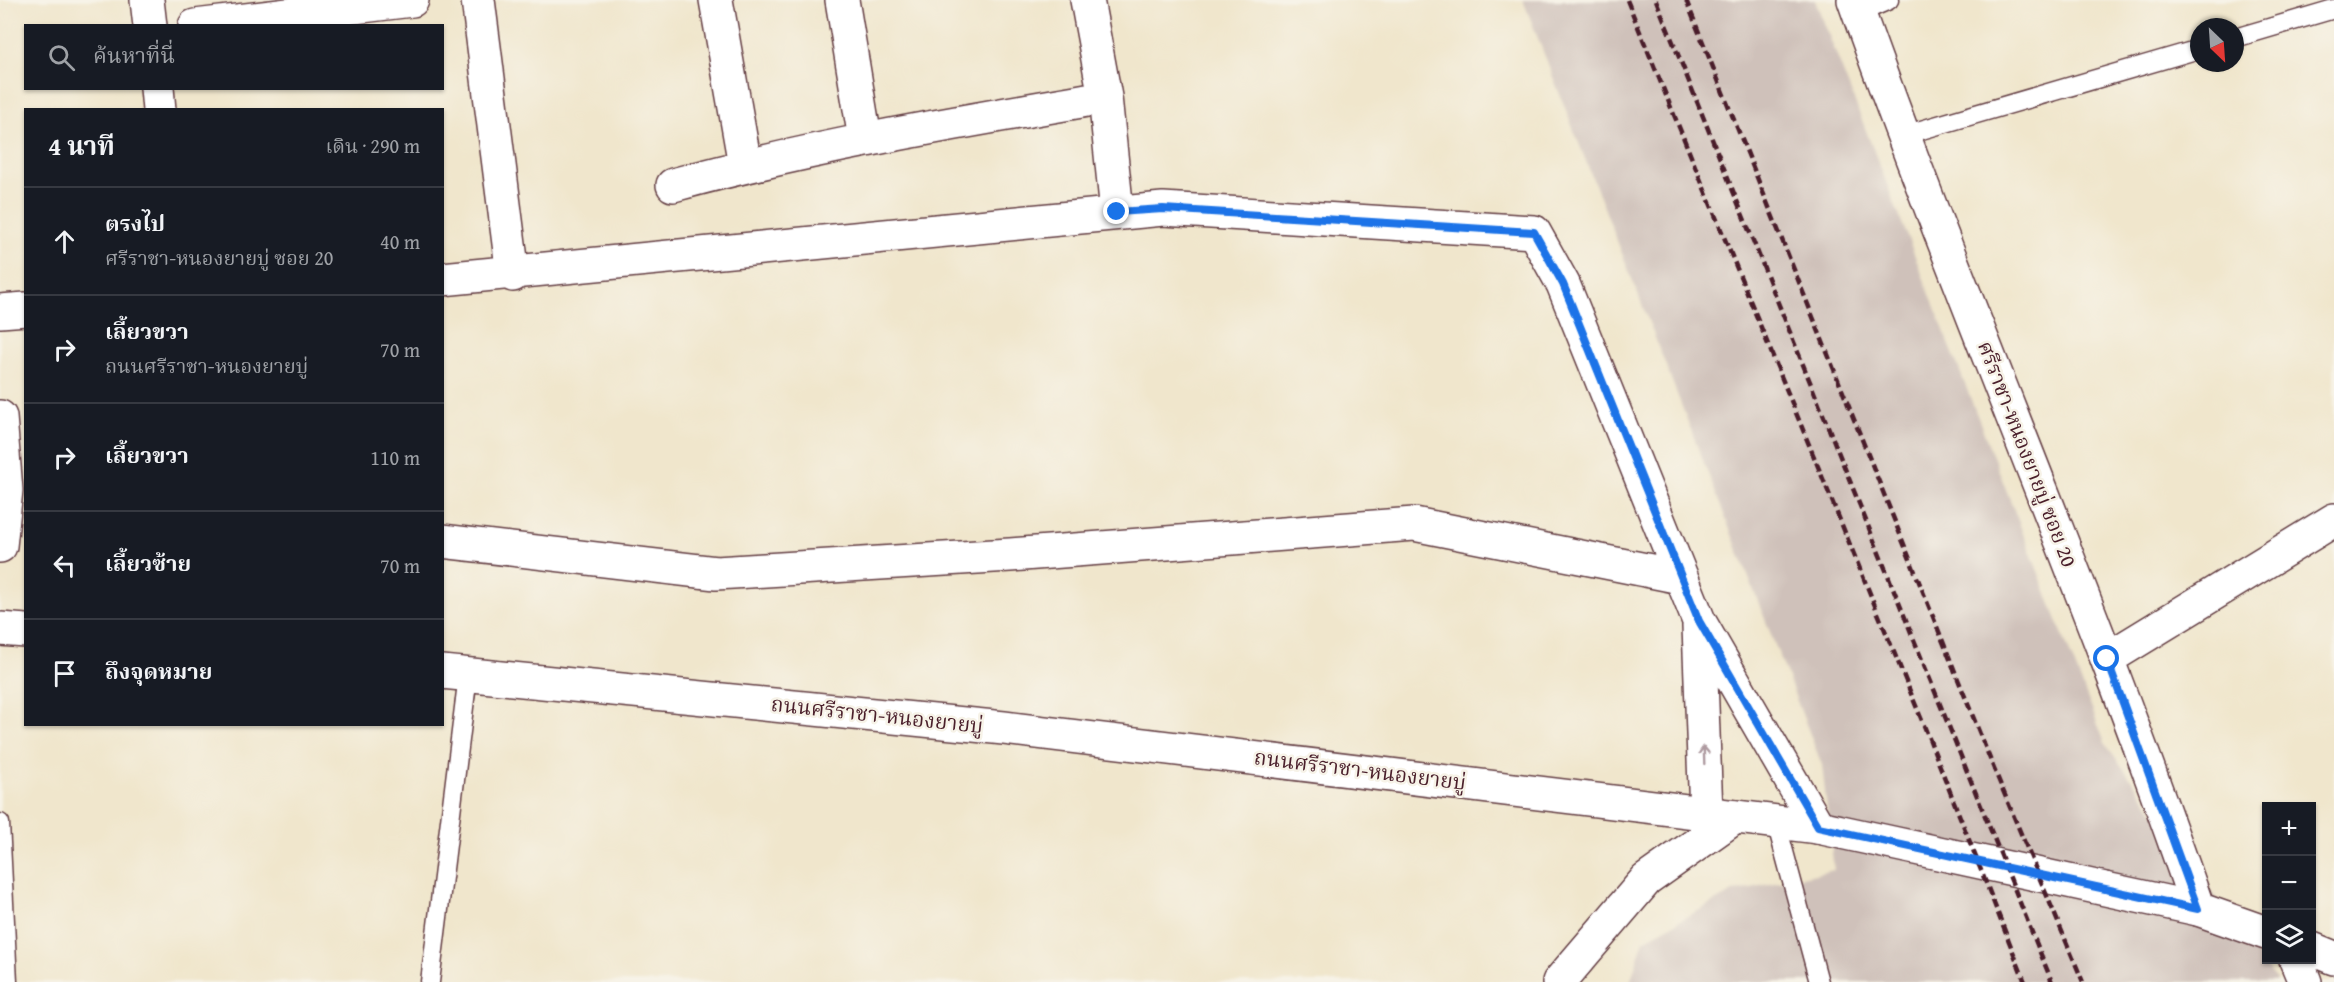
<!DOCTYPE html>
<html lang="th">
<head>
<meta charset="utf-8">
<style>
	body { margin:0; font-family:"Gentium Book Plus","Noto Serif Thai",serif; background:#20242c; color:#f1f3f6 }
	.controls { position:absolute; right:18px; bottom:18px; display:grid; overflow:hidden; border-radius:0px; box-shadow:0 2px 4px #0004 }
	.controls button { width:54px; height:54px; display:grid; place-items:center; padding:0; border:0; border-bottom:2px solid #363941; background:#171b24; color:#f1f3f6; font:30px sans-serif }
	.compass { position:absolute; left:2190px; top:18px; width:54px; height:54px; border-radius:50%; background:#171b24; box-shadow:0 2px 4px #0004; rotate:155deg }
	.stop { position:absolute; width:18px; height:18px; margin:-14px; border:4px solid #1a73e8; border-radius:50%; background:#fff }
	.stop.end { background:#1a73e8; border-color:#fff; box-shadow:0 2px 6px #0008 }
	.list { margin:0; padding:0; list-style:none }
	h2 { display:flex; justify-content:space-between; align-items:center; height:78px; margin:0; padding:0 24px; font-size:26px }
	h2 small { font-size:20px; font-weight:400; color:#9ea1a6 }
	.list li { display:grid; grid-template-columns:39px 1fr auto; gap:18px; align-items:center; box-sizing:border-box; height:108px; padding:0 24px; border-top:2px solid #363941 }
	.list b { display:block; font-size:22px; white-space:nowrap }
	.list p { margin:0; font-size:20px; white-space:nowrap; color:#9ea1a6 }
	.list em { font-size:20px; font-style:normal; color:#9ea1a6 }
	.icon { flex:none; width:33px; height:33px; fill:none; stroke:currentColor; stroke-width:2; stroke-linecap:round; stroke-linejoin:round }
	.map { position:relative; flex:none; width:2334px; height:982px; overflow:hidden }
	.search { position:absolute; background:#171b24; box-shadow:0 2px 4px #0004; left:24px; top:24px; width:420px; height:66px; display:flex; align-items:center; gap:15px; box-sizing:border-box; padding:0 21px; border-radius:0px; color:#9ea1a6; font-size:22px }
	.panel { position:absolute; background:#171b24; box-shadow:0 2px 4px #0004; left:24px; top:108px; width:420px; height:618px; border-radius:0px }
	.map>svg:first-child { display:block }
	.industrial { fill:#cfc1ba }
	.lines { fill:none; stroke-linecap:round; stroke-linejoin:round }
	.service-casing { stroke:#633d43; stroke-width:21 }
	.minor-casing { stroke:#633d43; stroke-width:36 }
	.secondary-casing { stroke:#633d43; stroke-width:36 }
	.service { stroke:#fff; stroke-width:18 }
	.minor { stroke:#fff; stroke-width:33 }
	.secondary { stroke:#fff; stroke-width:33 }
	.rail { stroke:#4a1f2b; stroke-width:4.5; stroke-dasharray:9 4.5; stroke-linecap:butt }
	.oneway { stroke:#ae9aa0 }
	.route { stroke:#1a73e8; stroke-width:8 }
	.labels { text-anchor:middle; stroke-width:5; stroke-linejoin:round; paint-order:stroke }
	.street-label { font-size:21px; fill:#4a1f2b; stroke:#f7f3e8 }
</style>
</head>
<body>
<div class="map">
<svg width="2334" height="982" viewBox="0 0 2334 982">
	<rect width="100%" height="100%" fill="#f7f3e8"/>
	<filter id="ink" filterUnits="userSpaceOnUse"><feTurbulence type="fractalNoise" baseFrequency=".0167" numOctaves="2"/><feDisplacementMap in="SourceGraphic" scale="12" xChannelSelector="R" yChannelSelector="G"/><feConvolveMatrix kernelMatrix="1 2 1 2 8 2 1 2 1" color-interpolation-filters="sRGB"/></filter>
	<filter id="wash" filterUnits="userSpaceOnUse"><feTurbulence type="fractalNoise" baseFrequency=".008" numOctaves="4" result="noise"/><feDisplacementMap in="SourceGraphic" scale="24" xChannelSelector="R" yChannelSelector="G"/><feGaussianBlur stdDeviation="1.35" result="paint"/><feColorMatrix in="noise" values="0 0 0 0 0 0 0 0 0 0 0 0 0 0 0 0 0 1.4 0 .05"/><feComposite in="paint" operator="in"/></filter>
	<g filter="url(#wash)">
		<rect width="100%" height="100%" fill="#f0e6cc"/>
		<path class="industrial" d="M1523,0H1815L2105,743L2277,982H1630L1644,940L1733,892L1834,870L1822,765Z"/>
	</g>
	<g filter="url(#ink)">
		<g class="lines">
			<defs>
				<path id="service" d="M1859,13L1889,0
					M2235,38L2334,9
					M1904,135L2199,49
					M1776,822L1819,982
					M0,823L8,982
					M430,982L468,675"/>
				<path id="minor" d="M147,0L150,26
					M478,0L513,275
					M716,0L745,165
					M842,0L865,139
					M1087,0L1105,97L1117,212
					M1854,0C1962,305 2093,602 2198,909
					M195,26L412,0
					M157,88L159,110
					M673,185C815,146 960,122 1105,97
					M442,279L1163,209L1534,232L1563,284L1699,621L1818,827
					M0,311L26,309
					M0,417L6,490L0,546
					M442,541L716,573L1010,555L1414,524L1681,577
					M1699,626L1706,813
					M2107,659L2334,520
					M2296,960L2305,982
					M1559,982L1646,880L1735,817"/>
				<path id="secondary" d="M0,629L26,631
					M442,672L1004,728L1818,827L2198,909L2266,933
					M2312,949L2334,958"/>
			</defs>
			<use href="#service" class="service-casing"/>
			<use href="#minor" class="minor-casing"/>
			<use href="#secondary" class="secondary-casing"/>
			<use href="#service" class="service"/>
			<use href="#minor" class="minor"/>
			<use href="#secondary" class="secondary"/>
			<path class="rail" d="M1627,0L1923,723L2025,982
				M1656,0L2052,982
				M1686,0L1994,769L2083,982"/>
		</g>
		<defs><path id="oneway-shaft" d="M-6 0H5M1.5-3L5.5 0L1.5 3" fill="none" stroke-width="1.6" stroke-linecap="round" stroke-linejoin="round" transform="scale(1.5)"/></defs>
		<use class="oneway" href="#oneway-shaft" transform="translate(1704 755) rotate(-92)"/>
	</g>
	<g class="lines" filter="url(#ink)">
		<path class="route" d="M1117,212L1163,209L1534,232L1563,284L1699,621L1818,827L2198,909L2107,659"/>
	</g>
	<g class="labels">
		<g class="street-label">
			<text transform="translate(2027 454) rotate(69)" y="7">ศรีราชา-หนองยายบู่ ซอย 20</text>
			<text transform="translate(877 715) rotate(6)" y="7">ถนนศรีราชา-หนองยายบู่</text>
			<text transform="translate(1360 770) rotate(7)" y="7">ถนนศรีราชา-หนองยายบู่</text>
		</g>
	</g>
</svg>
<div class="controls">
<button>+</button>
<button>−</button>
<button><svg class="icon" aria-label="layers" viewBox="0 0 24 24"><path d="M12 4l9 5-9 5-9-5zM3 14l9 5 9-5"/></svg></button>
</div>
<svg class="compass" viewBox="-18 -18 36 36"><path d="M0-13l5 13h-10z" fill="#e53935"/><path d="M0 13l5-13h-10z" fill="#9ea1a6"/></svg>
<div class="stop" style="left:2107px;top:659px"></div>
<div class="stop end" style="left:1117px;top:212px"></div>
<div class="search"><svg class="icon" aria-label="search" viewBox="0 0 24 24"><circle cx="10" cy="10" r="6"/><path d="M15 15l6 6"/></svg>ค้นหาที่นี่</div>
<section class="panel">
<h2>4 นาที<small>เดิน · 290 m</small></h2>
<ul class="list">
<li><svg class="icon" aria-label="ahead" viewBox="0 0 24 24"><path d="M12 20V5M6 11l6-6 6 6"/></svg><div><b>ตรงไป</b><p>ศรีราชา-หนองยายบู่ ซอย 20</p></div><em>40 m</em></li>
<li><svg class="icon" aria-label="right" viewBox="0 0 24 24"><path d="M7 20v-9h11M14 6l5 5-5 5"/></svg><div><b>เลี้ยวขวา</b><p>ถนนศรีราชา-หนองยายบู่</p></div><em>70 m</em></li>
<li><svg class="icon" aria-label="right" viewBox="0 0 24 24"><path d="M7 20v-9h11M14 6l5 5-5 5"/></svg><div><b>เลี้ยวขวา</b></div><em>110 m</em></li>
<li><svg class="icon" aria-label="left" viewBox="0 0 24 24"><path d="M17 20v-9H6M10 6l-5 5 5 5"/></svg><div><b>เลี้ยวซ้าย</b></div><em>70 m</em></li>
<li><svg class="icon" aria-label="arrive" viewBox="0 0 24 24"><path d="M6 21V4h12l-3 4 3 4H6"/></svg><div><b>ถึงจุดหมาย</b></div></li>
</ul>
</section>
</div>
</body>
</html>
